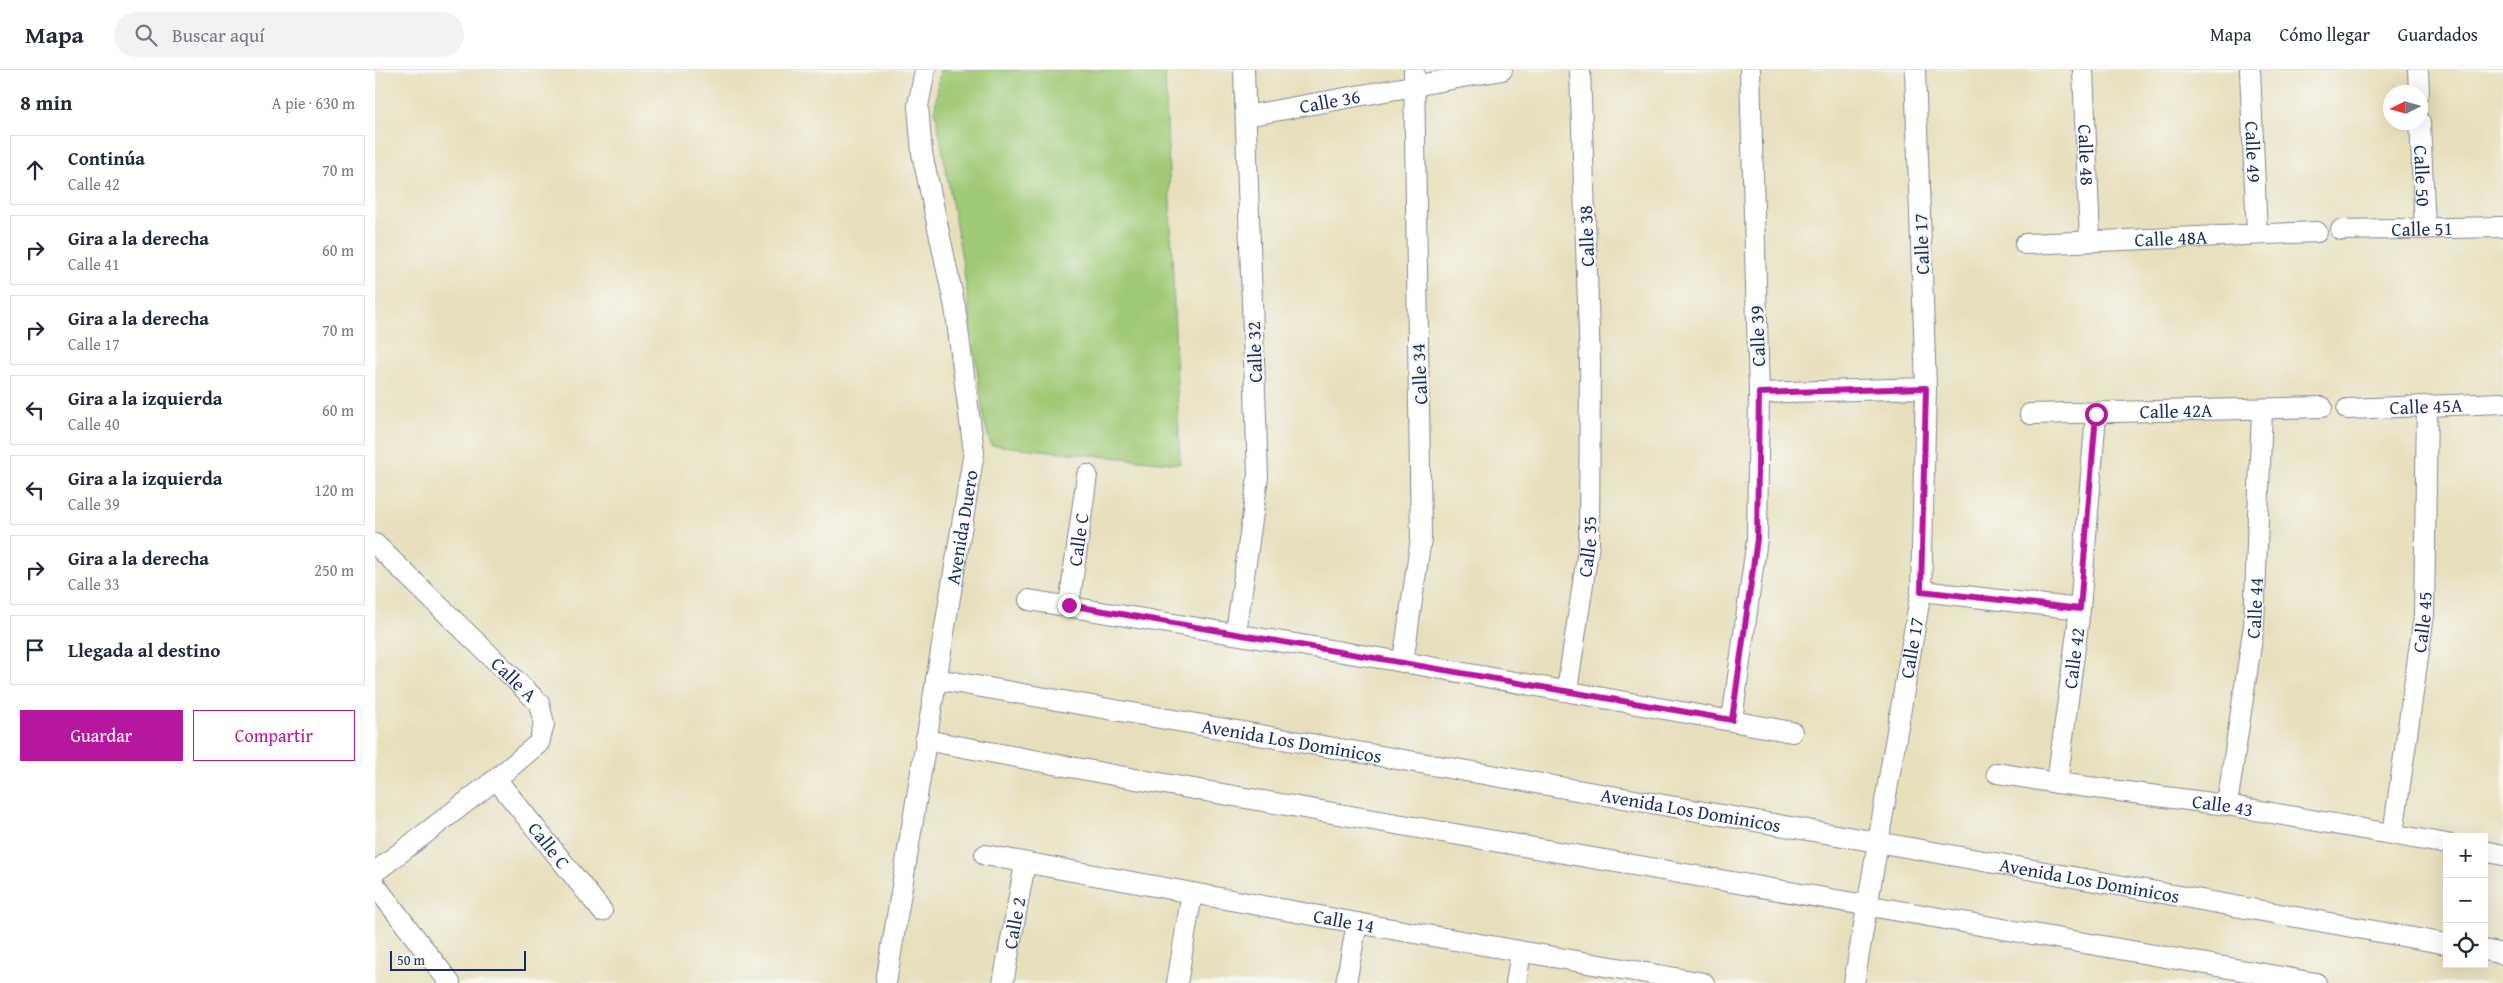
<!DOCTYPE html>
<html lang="es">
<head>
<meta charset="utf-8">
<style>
	body { margin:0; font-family:"Gentium Book Plus",serif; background:#f2f2f3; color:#1f2937 }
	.controls { position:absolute; right:15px; bottom:15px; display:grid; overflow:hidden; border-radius:0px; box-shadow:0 5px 20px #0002 }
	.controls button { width:45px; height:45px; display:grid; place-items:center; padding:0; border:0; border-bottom:1px solid #e0e1e3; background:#fff; color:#1f2937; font:25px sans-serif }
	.compass { position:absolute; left:2008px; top:15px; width:45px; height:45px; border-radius:50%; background:#fff; box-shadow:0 5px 20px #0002; rotate:265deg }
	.scale { position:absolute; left:15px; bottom:12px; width:136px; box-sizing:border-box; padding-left:5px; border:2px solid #1b2f5e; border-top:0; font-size:14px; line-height:18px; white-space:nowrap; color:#1b2f5e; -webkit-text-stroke:4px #f6f6f2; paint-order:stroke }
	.stop { position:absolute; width:15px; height:15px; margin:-11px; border:4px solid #b5179e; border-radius:50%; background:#fff }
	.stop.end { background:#b5179e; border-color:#fff; box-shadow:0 1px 5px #0008 }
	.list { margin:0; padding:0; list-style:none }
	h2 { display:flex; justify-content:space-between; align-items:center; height:65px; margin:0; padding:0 20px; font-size:21px }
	h2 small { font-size:16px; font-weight:400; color:#747a83 }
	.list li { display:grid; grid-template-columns:32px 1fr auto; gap:15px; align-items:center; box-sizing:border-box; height:70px; margin:0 10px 10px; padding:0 10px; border:1px solid #e0e1e3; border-radius:0px }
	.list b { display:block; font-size:19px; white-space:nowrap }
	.list p { margin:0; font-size:16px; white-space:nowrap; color:#747a83 }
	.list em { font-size:16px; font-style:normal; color:#747a83 }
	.actions { display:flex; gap:10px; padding:15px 20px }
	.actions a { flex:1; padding:11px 0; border:1px solid #b5179e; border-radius:0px; text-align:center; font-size:18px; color:#b5179e }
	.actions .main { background:#b5179e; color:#fff }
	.icon { flex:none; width:28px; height:28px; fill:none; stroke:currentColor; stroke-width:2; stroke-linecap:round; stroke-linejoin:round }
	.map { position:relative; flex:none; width:2128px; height:913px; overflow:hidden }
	header { display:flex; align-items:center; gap:30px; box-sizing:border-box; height:70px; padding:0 25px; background:#fff; border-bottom:1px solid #e0e1e3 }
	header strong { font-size:24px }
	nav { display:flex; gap:28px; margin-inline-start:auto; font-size:18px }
	.search { width:350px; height:45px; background:#f2f2f3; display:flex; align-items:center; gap:12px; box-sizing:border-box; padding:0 18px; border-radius:28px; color:#747a83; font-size:19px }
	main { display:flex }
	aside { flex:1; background:#fff }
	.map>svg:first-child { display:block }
	.green { fill:#a0ca76; stroke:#5e7c6a }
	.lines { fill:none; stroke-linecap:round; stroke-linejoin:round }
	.minor-casing { stroke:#82888e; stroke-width:22 }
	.minor { stroke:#fff; stroke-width:20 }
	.route { stroke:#b5179e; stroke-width:6 }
	.labels { text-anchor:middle; stroke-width:5; stroke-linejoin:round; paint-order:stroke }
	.street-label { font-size:19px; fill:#1b2f5e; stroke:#f6f6f2 }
</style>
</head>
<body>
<header>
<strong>Mapa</strong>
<div class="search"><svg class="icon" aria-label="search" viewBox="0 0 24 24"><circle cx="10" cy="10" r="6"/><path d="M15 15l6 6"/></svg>Buscar aquí</div>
<nav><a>Mapa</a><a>Cómo llegar</a><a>Guardados</a></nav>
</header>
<main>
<aside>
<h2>8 min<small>A pie · 630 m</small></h2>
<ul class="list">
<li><svg class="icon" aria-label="ahead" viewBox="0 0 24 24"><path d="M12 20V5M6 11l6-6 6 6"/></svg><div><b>Continúa</b><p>Calle 42</p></div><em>70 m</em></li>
<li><svg class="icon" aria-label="right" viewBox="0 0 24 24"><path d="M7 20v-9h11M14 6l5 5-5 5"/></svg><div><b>Gira a la derecha</b><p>Calle 41</p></div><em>60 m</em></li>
<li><svg class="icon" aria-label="right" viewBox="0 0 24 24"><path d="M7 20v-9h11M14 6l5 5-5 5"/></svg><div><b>Gira a la derecha</b><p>Calle 17</p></div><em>70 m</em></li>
<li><svg class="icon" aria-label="left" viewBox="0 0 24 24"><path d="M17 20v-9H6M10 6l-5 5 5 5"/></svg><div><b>Gira a la izquierda</b><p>Calle 40</p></div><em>60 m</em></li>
<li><svg class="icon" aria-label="left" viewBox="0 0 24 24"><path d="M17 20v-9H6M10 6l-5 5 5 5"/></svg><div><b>Gira a la izquierda</b><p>Calle 39</p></div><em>120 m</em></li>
<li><svg class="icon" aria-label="right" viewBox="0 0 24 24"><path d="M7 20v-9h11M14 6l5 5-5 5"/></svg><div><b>Gira a la derecha</b><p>Calle 33</p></div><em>250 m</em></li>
<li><svg class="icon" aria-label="arrive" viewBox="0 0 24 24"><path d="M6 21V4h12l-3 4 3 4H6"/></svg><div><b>Llegada al destino</b></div></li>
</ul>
<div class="actions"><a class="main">Guardar</a><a>Compartir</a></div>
</aside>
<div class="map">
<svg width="2128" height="913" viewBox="0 0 2128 913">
	<rect width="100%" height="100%" fill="#f6f6f2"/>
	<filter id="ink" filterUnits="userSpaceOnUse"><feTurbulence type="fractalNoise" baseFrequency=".02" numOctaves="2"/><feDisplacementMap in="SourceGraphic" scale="10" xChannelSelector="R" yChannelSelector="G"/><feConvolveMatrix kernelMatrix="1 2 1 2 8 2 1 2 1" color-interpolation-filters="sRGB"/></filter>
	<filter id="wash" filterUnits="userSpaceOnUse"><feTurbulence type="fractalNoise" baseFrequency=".0096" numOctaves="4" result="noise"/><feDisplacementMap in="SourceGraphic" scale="20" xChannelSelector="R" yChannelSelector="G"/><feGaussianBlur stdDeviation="1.12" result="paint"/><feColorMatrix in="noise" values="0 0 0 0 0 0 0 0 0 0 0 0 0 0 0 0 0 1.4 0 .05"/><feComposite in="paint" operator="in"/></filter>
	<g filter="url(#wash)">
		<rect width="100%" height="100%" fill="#e8e0bd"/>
		<path class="green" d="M565,0H790L805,394L616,375L609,351L588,194L560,39Z"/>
	</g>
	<g filter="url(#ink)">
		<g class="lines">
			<defs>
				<g id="minor">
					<path id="s1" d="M1708,0L1715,170"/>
					<path id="s2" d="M1875,0L1882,164"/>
					<path d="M2043,0L2044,22"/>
					<path id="s3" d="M871,46L1127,0"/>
					<path id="s4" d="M2045,52L2050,159"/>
					<path id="s5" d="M1966,160L2128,157"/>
					<path id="s6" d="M1650,174L1942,162"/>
					<path d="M1384,323L1551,318"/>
					<path id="s7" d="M1972,339L2128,333"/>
					<path id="s8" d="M1655,344L1947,337"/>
					<path id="s9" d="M0,474L164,633L169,654L164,673L121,709L0,802"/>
					<path d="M1546,521L1705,539"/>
					<path d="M654,530L1028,592L1417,662"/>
					<path id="s10" d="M694,535L712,405"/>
					<path d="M861,563L883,407L869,0"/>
					<path d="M1028,592L1046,468L1039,0"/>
					<path id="s11" d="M561,609L1502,772L2072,874"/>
					<path id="s12" d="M1192,620L1214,474L1215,292L1205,0"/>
					<path d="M1357,650L1382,469L1384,323L1375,0"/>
					<path d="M550,670L755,708L1941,913"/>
					<path id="s13" d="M1622,703L1682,713L1852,735L2072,774"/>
					<path id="s14" d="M121,709L227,841"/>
					<path id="s15" d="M1682,713L1705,539L1721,344"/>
					<path id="s16" d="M1852,735L1879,555L1887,339"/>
					<path id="s17" d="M2018,764L2049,545L2052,337"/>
					<path d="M2109,781L2128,785"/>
					<path id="s18" d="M610,785L982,853L1329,913"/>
					<path d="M0,815L75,913"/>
					<path d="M2109,880L2128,884"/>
					<path id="s19" d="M511,913L599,382L580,237L547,83L543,36L550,0"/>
					<path id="s20" d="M628,913L650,794"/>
					<path d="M802,913L817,823"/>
					<path d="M971,913L982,853"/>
					<path d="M1141,913L1146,882"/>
					<path id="s21" d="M1479,913L1546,521L1551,318L1540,0"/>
				</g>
			</defs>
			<use href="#minor" class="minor-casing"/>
			<use href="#minor" class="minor"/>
		</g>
	</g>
	<g class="lines" filter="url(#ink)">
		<path class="route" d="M694,535L1357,650L1382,469L1384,323L1551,318L1546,521L1705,539L1721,344"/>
	</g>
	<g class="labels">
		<g class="street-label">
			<text dy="7" stroke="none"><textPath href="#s3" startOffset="85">Calle 36</textPath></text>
			<text dy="7" stroke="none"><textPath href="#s2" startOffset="82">Calle 49</textPath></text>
			<text dy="7" stroke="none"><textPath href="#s1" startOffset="85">Calle 48</textPath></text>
			<text dy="7" stroke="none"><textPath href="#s4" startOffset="54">Calle 50</textPath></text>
			<text dy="7" stroke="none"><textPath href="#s5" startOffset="81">Calle 51</textPath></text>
			<text transform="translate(1211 166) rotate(-92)" y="7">Calle 38</text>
			<text dy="7" stroke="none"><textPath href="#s6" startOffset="146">Calle 48A</textPath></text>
			<text transform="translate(1546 174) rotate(-92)" y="7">Calle 17</text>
			<text transform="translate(1382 266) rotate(-92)" y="7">Calle 39</text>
			<text transform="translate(879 282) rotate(-92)" y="7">Calle 32</text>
			<text transform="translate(1044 304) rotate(-93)" y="7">Calle 34</text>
			<text dy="7" stroke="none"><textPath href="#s7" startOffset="79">Calle 45A</textPath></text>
			<text dy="7" stroke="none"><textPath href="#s8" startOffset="146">Calle 42A</textPath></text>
			<text dy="7" stroke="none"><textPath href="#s19" startOffset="462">Avenida Duero</textPath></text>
			<text dy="7" stroke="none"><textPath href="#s10" startOffset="66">Calle C</textPath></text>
			<text dy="7" stroke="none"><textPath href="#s12" startOffset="145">Calle 35</textPath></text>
			<text dy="7" stroke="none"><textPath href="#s16" startOffset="199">Calle 44</textPath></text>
			<text dy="7" stroke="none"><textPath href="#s17" startOffset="214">Calle 45</textPath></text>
			<text dy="7" stroke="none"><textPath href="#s21" startOffset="340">Calle 17</textPath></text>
			<text dy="7" stroke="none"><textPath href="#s15" startOffset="126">Calle 42</textPath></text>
			<text dy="7" stroke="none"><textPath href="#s9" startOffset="194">Calle A</textPath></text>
			<text dy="7" stroke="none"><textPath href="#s11" startOffset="361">Avenida Los Dominicos</textPath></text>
			<text dy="7" stroke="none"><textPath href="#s13" startOffset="228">Calle 43</textPath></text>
			<text dy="7" stroke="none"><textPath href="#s11" startOffset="766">Avenida Los Dominicos</textPath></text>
			<text dy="7" stroke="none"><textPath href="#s14" startOffset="85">Calle C</textPath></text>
			<text dy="7" stroke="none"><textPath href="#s11" startOffset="1171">Avenida Los Dominicos</textPath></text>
			<text dy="7" stroke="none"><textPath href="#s18" startOffset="365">Calle 14</textPath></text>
			<text dy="7" stroke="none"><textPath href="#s20" startOffset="61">Calle 2</textPath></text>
		</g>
	</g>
</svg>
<div class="controls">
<button>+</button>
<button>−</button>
<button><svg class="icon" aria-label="locate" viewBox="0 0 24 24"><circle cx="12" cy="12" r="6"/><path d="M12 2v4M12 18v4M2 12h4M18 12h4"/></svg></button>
</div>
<svg class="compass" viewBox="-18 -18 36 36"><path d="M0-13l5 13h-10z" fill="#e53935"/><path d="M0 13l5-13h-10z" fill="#747a83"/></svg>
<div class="scale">50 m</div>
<div class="stop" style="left:1721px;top:344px"></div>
<div class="stop end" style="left:694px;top:535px"></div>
</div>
</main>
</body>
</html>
